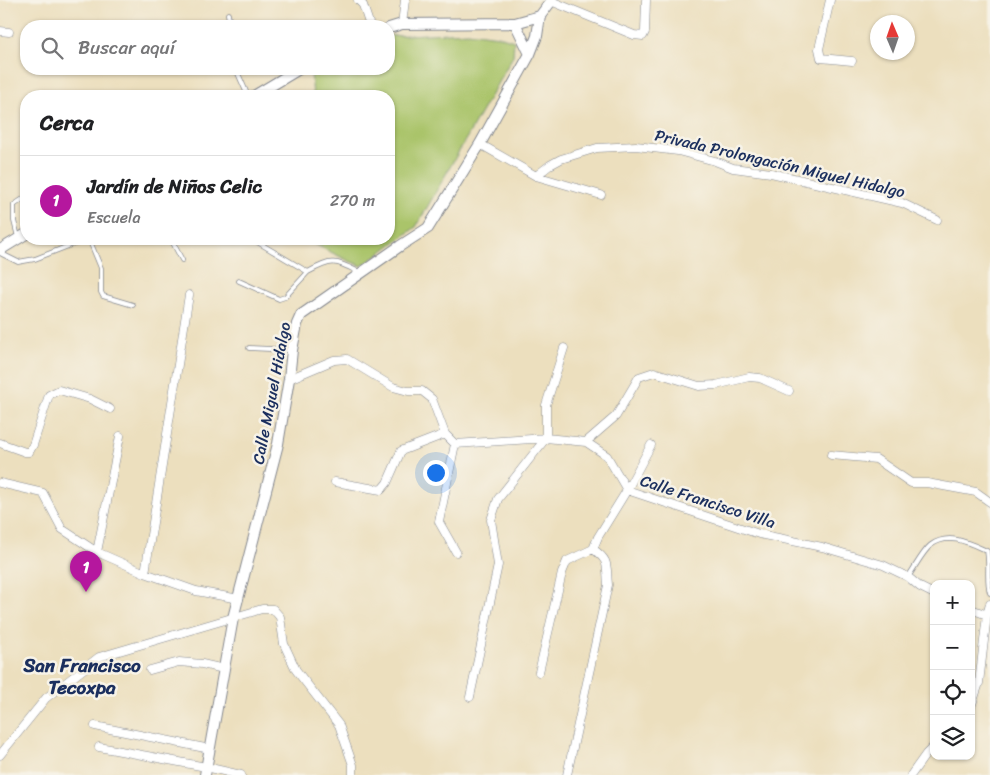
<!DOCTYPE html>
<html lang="es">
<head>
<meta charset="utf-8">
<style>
	body { margin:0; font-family:Sriracha,sans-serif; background:#f2f2f2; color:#202124 }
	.controls { position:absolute; right:15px; bottom:15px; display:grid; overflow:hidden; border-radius:10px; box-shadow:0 1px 4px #0004 }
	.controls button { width:45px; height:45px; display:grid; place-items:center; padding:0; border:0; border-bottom:1px solid #e0e0e0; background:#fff; color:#202124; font:25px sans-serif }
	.compass { position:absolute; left:870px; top:15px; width:45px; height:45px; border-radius:50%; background:#fff; box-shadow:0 1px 4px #0004; rotate:358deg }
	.you { position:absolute; left:435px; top:472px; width:18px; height:18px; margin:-12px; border:4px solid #fff; border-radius:50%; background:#1a73e8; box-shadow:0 0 0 8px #1a73e833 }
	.badge { display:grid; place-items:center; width:32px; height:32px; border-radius:50%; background:#b5179e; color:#fff; font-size:16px; font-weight:700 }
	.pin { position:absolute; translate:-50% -41px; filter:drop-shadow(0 1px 2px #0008) }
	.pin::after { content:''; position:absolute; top:26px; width:18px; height:15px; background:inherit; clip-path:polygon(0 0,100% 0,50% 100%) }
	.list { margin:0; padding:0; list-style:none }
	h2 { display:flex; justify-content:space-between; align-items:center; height:65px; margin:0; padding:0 20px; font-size:21px }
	h2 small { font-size:16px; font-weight:400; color:#757577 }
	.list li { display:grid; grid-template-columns:32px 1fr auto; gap:15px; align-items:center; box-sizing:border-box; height:90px; padding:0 20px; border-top:1px solid #e0e0e0 }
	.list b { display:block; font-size:19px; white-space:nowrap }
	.list p { margin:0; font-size:16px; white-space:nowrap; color:#757577 }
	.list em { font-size:16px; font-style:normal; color:#757577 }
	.icon { flex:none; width:28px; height:28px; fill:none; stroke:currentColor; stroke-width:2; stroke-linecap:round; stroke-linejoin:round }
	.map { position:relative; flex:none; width:990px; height:775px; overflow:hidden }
	.search { position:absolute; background:#fff; box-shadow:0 1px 4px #0004; left:20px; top:20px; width:375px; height:55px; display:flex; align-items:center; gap:12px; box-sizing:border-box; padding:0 18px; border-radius:20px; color:#757577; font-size:19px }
	.panel { position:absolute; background:#fff; box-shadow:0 1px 4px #0004; left:20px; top:90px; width:375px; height:155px; border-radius:20px }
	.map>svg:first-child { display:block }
	.green { fill:#aac46a; stroke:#627a64 }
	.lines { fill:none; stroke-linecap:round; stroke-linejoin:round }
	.lane-casing { stroke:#84878e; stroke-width:5.5 }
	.street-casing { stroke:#84878e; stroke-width:9 }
	.secondary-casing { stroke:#84878e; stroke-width:12 }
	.lane { stroke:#fff; stroke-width:4 }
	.street { stroke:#fff; stroke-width:8 }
	.secondary { stroke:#fff; stroke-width:10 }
	.labels { text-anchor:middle; stroke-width:5; stroke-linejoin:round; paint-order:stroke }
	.street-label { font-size:16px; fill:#1b2f5e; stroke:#f7f3e8 }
	.quarter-label { font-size:19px; font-weight:bold; fill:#1b2f5e; stroke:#f7f3e8 }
</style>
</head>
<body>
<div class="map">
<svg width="990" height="775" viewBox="0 0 990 775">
	<rect width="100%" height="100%" fill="#f7f3e8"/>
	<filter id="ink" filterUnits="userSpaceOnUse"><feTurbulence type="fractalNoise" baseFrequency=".02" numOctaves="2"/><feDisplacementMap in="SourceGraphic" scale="10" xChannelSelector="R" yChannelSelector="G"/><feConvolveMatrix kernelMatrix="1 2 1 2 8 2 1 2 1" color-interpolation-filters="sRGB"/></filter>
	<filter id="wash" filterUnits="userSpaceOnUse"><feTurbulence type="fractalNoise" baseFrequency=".0096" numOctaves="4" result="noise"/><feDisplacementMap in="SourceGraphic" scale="20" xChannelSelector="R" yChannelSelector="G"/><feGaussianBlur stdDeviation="1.12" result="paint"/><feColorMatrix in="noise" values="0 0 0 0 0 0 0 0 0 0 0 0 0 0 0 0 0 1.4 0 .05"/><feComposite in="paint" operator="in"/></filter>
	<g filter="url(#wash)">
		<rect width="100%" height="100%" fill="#ecdfbe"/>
		<path class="green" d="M468,32L499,36L514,41L513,56L416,227L362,266L349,261L304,239H389V96H313L311,74L320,69H389V36Z"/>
	</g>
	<g filter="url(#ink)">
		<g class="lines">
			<defs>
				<path id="lane" d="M228,14L230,26
					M236,69L248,96
					M18,237L14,221V205L26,197
					M89,239L101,268V292L103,296L133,305
					M171,239L182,260
					M0,253L18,262L35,259L71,245L91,239
					M308,272C333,259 334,260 359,272
					M239,281L279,299L285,297L308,272L259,243
					M249,348L292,350
					M908,577C914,569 923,551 931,545C949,532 969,543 987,551C990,565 986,579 990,593"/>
				<path id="street" d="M358,0L363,5L370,26
					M830,0L819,49L821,58L852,61
					M551,1L634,35L643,36L645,32L646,0
					M402,24L405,0
					M0,31L9,32
					M480,144L536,176L550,165L561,159L597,148L636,146L678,151L715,161L733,168L771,173L902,203L937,220
					M536,176L601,195
					M289,379L334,360L347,359L393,387L408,391H422L432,399L445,434L455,444L546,438L586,442L607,456L627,490L759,534L822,547L883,565L908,577L920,587L934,594
					M586,442L616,416L639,377L654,372L699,386L716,385L749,377L760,378L789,391
					M0,443L25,452H29L33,445L49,395L59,390L90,399L110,409
					M455,444L439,522L456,552
					M831,455L876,459L911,483H927L976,492L990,502
					M335,482L381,490L387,483L401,451L445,434
					M0,483L43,493L62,529L97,552L145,573L196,591L239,599
					M97,552L120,436
					M145,573L189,295
					M971,609L987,615
					M150,670L179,662L202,664L224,669
					M539,672L562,573L567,561L593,549
					M470,697L498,565L491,520L498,499L546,438V405L564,348
					M971,707L979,683L987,615L990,604
					M95,726L210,749
					M99,747L206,767L241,775
					M0,755L46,698L99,657L262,609H273L280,617L284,644L296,670L339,725L353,765V775
					M567,775L608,585C606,565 610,561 593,549L598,537L627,490L651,445
					M911,775L926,754L934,746"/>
				<path id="secondary" d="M515,23L530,54
					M389,28L402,24L515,23L540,16L552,0
					M254,96L299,69
					M0,250L26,234
					M205,775L233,618L278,444L289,379L292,350L297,324L301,315L400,246L428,228L480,144L530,54L537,36L540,16"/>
			</defs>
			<use href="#lane" class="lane-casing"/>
			<use href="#street" class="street-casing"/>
			<use href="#secondary" class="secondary-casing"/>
			<use href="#lane" class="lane"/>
			<use href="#street" class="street"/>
			<use href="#secondary" class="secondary"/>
		</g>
	</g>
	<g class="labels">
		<g class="street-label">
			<text transform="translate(780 163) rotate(13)" y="6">Privada Prolongación Miguel Hidalgo</text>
			<text transform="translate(271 393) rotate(-79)" y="6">Calle Miguel Hidalgo</text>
			<text transform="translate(708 501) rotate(18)" y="6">Calle Francisco Villa</text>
		</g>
		<g class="quarter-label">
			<text x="82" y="672">San Francisco<tspan x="82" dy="22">Tecoxpa</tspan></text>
		</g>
	</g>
</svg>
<div class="controls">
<button>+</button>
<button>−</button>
<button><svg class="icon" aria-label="locate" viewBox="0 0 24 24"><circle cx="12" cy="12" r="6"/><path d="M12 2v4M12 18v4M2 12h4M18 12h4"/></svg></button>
<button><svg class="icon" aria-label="layers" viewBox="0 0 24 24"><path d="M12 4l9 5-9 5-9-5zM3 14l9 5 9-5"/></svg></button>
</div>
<svg class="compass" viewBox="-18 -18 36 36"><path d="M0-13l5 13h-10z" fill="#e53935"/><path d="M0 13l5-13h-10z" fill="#757577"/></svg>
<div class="you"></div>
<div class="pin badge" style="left:86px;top:592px">1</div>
<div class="search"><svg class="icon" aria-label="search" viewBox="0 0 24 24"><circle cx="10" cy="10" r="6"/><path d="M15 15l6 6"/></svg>Buscar aquí</div>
<section class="panel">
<h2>Cerca<small></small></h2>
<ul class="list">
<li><span class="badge">1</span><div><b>Jardín de Niños Celic</b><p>Escuela</p></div><em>270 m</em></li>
</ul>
</section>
</div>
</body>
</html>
